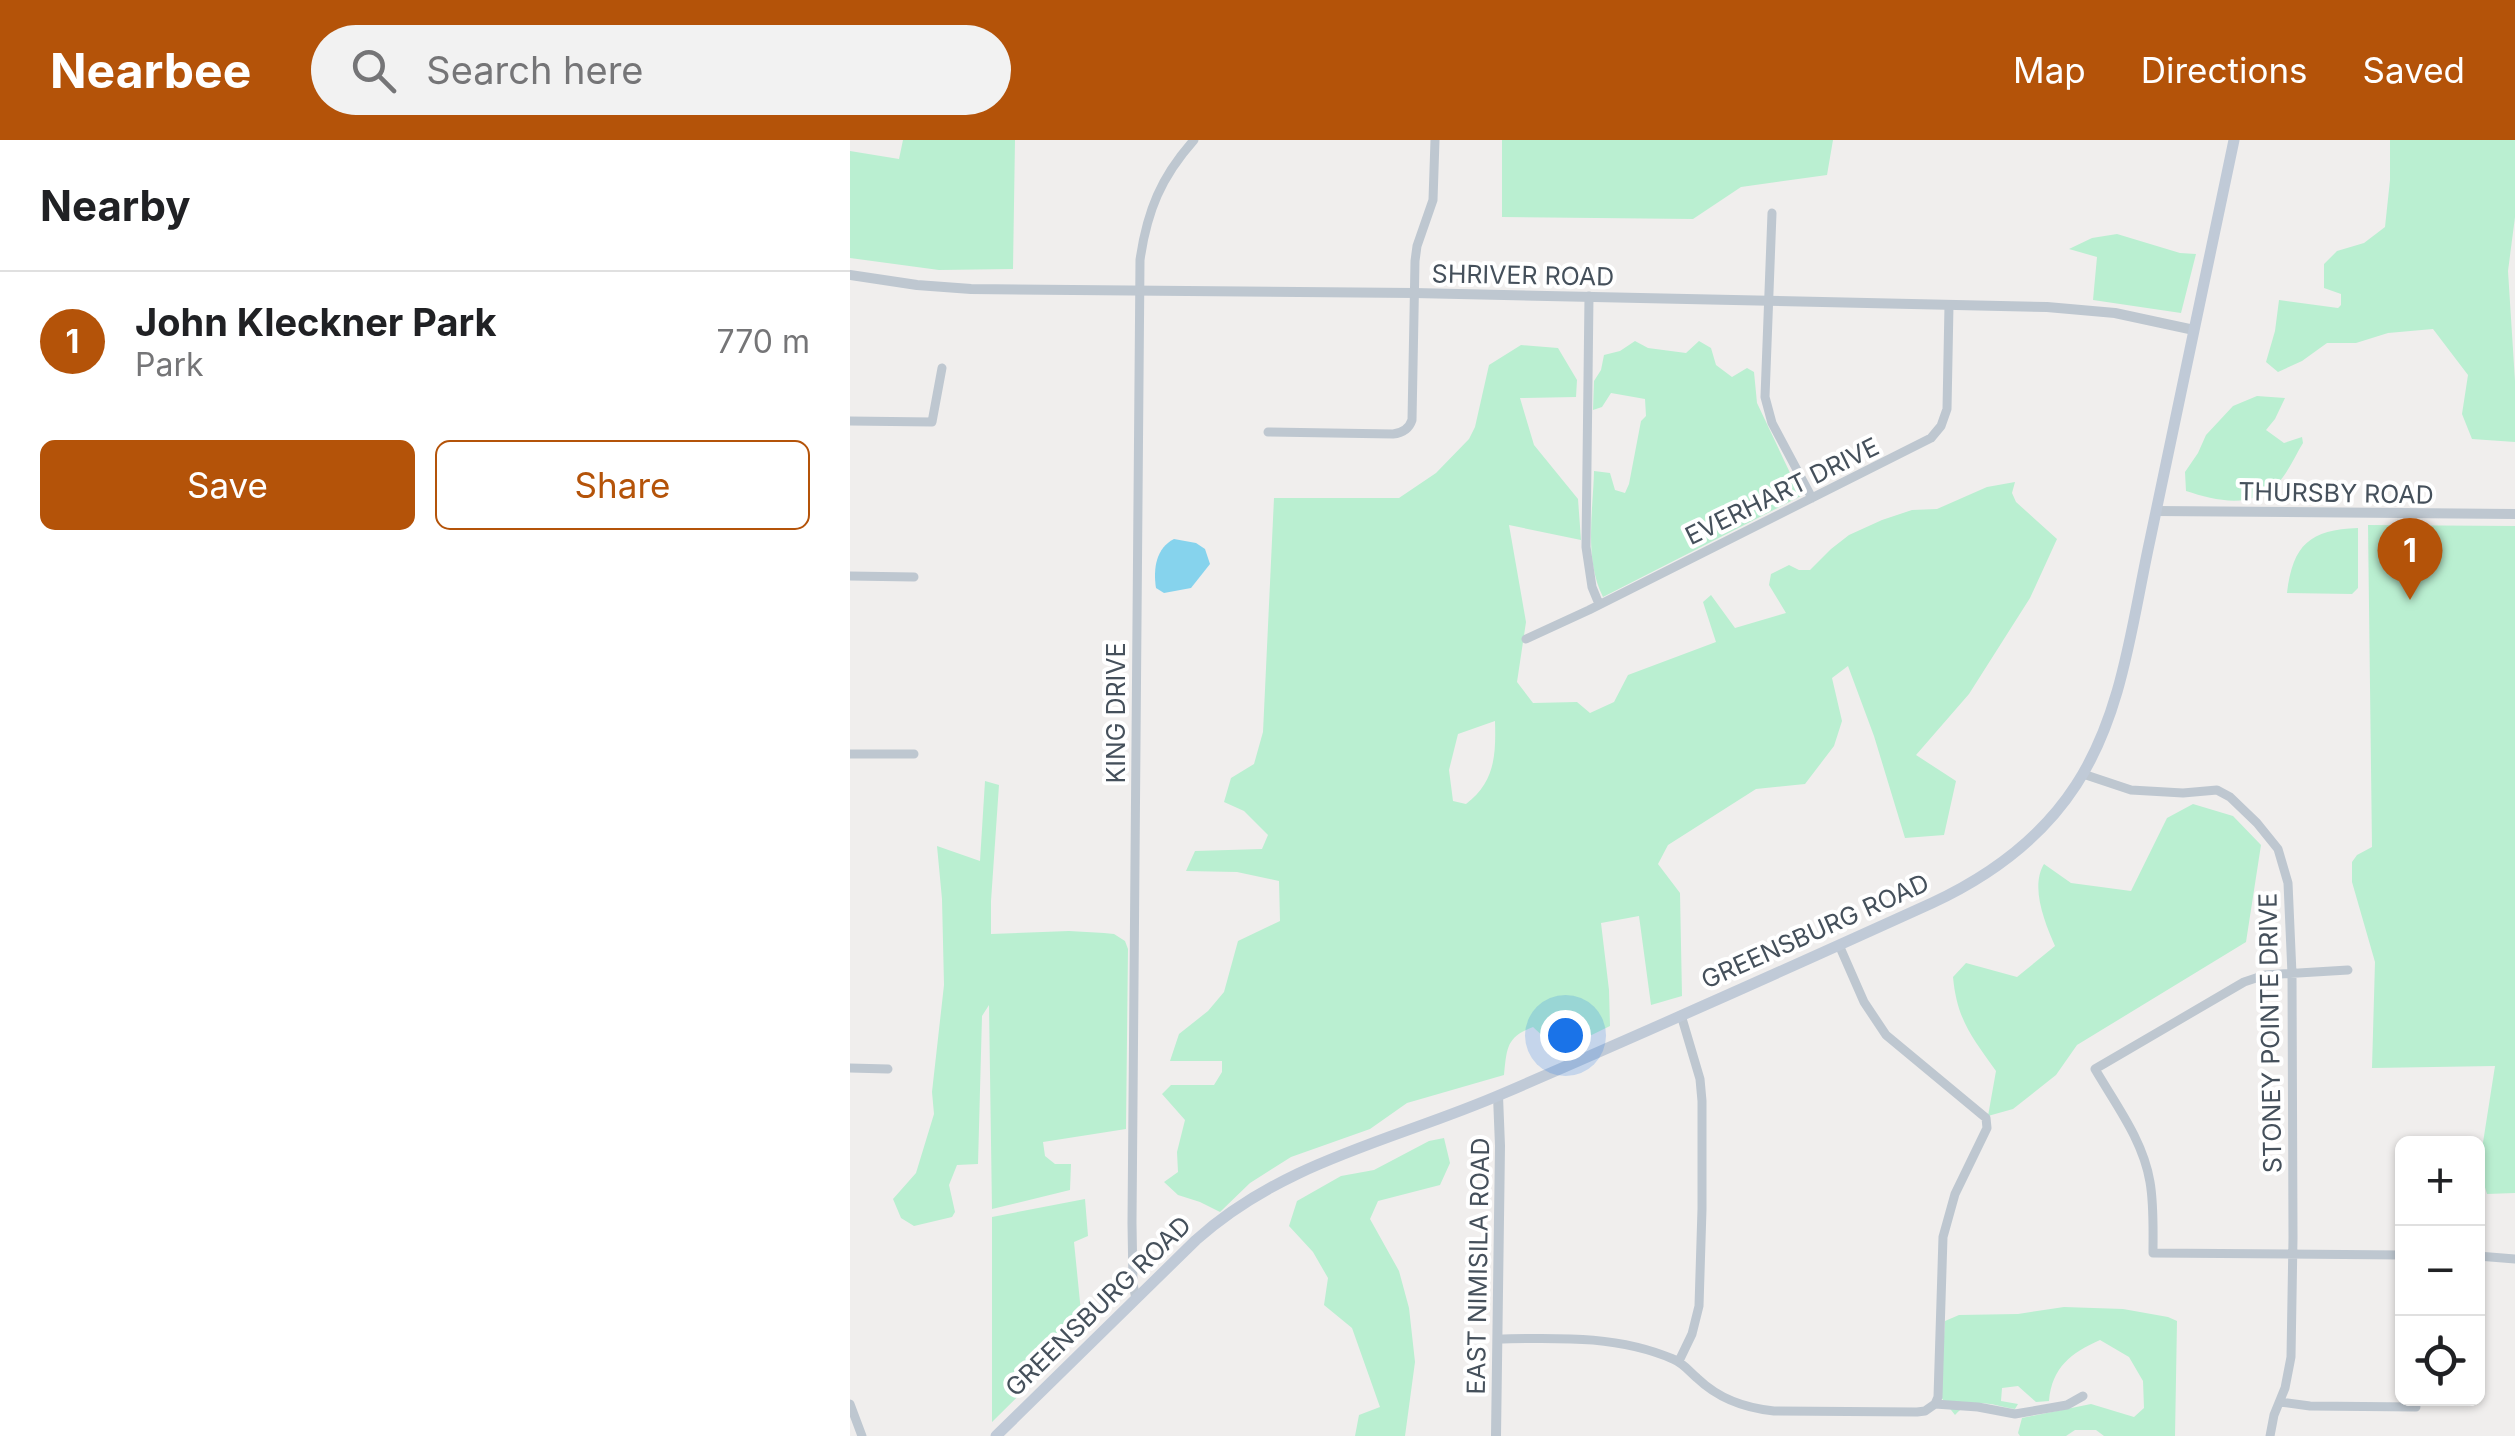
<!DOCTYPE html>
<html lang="en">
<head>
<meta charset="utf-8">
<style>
	body { margin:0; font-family:Inter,sans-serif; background:#f2f2f2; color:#202124 }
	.controls { position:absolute; right:30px; bottom:30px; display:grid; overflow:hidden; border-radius:15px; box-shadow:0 2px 8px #0004 }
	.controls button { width:90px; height:90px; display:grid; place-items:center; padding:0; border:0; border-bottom:2px solid #e0e0e0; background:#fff; color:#202124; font:50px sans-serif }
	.you { position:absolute; left:715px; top:895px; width:35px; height:35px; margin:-25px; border:8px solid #fff; border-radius:50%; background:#1a73e8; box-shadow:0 0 0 15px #1a73e833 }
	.badge { display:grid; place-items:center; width:65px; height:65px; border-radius:50%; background:#b45309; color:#fff; font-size:32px; font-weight:700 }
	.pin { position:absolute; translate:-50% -82px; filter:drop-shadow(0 2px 5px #0008) }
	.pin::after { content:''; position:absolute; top:52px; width:35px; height:30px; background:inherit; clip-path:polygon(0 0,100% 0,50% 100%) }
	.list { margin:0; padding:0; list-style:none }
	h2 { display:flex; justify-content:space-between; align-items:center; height:130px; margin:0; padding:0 40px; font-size:42px }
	h2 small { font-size:32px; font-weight:400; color:#757577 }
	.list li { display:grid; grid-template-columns:65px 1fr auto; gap:30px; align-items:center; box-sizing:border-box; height:140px; padding:0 40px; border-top:2px solid #e0e0e0 }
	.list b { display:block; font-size:38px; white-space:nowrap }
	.list p { margin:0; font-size:32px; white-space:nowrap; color:#757577 }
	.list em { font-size:32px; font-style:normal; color:#757577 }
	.actions { display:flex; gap:20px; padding:30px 40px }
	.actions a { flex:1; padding:22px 0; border:2px solid #b45309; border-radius:15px; text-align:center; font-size:35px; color:#b45309 }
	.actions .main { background:#b45309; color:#fff }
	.icon { flex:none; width:55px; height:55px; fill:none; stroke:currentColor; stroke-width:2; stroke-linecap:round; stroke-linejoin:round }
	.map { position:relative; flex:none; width:1665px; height:1296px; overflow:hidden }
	header { display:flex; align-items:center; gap:60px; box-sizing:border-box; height:140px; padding:0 50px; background:#b45309; color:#fff }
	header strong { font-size:48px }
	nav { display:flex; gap:55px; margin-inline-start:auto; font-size:35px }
	.search { width:700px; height:90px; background:#f2f2f2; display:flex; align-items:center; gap:25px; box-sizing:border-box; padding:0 35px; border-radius:55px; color:#757577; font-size:38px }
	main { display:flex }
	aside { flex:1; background:#fff }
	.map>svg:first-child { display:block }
	.green { fill:#baefd1; fill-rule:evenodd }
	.water { fill:#86d3ed }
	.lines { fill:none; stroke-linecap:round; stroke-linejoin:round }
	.minor { stroke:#bec7d0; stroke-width:9 }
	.tertiary { stroke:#bec7d0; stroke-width:10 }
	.secondary { stroke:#c0cad7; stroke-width:11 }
	.labels { text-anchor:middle; stroke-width:8; stroke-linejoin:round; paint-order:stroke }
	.street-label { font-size:25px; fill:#45505b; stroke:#fff }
</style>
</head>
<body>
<header>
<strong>Nearbee</strong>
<div class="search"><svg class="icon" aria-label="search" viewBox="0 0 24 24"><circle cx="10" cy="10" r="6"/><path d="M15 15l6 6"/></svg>Search here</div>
<nav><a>Map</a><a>Directions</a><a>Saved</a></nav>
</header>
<main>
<aside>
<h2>Nearby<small></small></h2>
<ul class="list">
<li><span class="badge">1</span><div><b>John Kleckner Park</b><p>Park</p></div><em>770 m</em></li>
</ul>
<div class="actions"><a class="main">Save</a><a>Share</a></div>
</aside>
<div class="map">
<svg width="1665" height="1296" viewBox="0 0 1665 1296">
	<rect width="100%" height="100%" fill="#f0eeed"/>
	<path class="green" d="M53,0H165L163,129L89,130L0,118V11L49,19Z
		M652,0H983L977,35L891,47L843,79L652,77Z
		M1540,0H1665V77L1658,131L1665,241V302L1622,299L1612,274L1618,235L1583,189L1538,193L1506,203H1477L1452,221L1428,232L1416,222L1425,191L1429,160L1488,168L1491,165V154L1474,148V124L1487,111L1514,103L1535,87L1540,40Z
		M1267,94L1330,113L1346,114L1331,173L1243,160L1247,117L1219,109L1242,98Z
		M785,201L798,208L836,213L849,201L861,208L866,225L882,237L897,228L904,232L907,263L951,356L753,457C734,419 743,373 744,331L760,333L765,350L775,353L779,344L791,281L796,276L795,259L761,253L752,267L743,270L744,241L751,230L754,215L770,211Z
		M671,205L708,208L727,240L726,257L670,258L684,305L728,359L731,400L659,385L676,482L667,542L683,563L727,562L740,573L764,562L778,535L866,502L853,462L861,455L885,488L936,473L919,445L921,434L939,425L949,430H960L981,409L999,395L1032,380L1062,370L1087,369L1137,347L1165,342L1162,353L1166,362L1207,399L1180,458L1119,554L1066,615L1106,641L1094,695L1055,698L1024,596L998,526L982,538L992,581L984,606L955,644L906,649L818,705L808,724L830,753L832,856L801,865L789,776L751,783L759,850L760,886L709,911L683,887C656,897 657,908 654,935L557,963L520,989L441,1017L400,1043L370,1072L350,1062L328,1055L314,1042L328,1032L327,1012L335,980L312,954L321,945H364L372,932V921H320L329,894L358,871L374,852L388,801L430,781L429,741L387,732L336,731L345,711L412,709L418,695L394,671L374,662L381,638L404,624L413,592L424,358H549L586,333L619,299L625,287L639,225ZM645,581C646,615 645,642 616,664L603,661L599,630L608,594Z
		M1407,256L1435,258L1425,279L1416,290L1434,303L1452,297L1453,303C1445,316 1438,333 1427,344C1401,369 1367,361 1336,351L1335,332L1348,313L1356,295L1383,266Z
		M1518,385L1665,386V1053L1637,1054L1629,1028L1645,926L1522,928L1525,822L1502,742V722L1507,715L1522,707Z
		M1508,388V448L1502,454L1437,453C1443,404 1460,390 1508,388Z
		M135,641L149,645L141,761V794L219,791L254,793L264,794L275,801L278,809L276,989L193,1002L195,1016L205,1024H221L220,1050L142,1069L139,865L132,876L128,1024L107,1025L99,1045L105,1072L102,1077L64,1086L51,1078L43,1059L66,1033L84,974L82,952L94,845L92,759L87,706L130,721Z
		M1343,664L1383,676L1411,705L1396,802L1227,905L1206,935L1163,969L1138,976L1146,931C1122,897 1107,880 1103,837L1116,823L1167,837L1205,806C1195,783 1180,747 1194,724L1221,743L1281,751L1317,678Z
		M594,998L600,1023L590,1045L528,1061L520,1079L549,1131L559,1168L565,1222L555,1296H505L509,1275L530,1267L502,1188L474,1165L478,1138L463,1112L439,1086L447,1061L491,1036L524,1030L579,1001Z
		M235,1059L238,1096L224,1102L233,1192L142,1282V1077Z
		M1214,1167L1273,1169L1318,1177L1327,1181L1325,1296H1254L1246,1290H1225L1216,1296H1170L1168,1293L1172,1278L1241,1264L1284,1277L1294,1268L1293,1241L1279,1217L1250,1200C1221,1213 1202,1227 1199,1261L1186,1262L1168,1246L1152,1248L1151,1261L1168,1264L1165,1269C1141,1265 1122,1255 1105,1275L1090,1256L1095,1181L1109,1175L1168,1174Z"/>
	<path class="water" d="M324,399L346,403L355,409L360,424L341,448L314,453L306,448C303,429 306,408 324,399Z"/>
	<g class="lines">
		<path class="minor" d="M922,73L915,257L922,283L962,358
			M739,156L736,407L742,447L749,464
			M0,281L82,282L92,228
			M418,292L543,294C553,293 559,289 562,280L565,121L567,106L583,60L585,0
			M0,436L64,437
			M676,499L739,470L1081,298L1091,286L1097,269L1099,165
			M0,614H64
			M1233,634L1281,650L1333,653L1367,650L1380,657L1407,683L1428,709L1438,743L1442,834L1443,1098L1441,1217L1435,1248L1424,1275L1420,1296
			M989,805L1014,862L1036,895L1136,978L1137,988L1105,1054L1093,1097L1088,1257L1085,1264
			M1498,830L1415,835L1394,842L1245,929C1266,965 1293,1000 1300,1042C1304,1065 1303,1090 1303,1113L1552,1115
			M0,928L38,929
			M1628,1116L1665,1119
			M286,1159L283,1144L282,1083L290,120C297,71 311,37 344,0
			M648,1199C708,1198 767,1195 823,1219C833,1223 839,1231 847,1238C869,1259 894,1268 924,1271L1067,1272L1075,1271L1085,1264L1128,1267L1165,1274L1217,1265L1233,1256
			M829,1221L842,1194L849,1166L852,1069V961L850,939L831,875
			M1430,1262L1460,1266L1566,1267
			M0,1264L12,1296"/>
		<path class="tertiary" d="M0,135L67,145L121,149L564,153L1197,167L1265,173L1344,190
			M1306,371L1665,374
			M646,1296L650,1006L648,956"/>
		<path class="secondary" d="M146,1296L346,1100C435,1020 546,1000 652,954C796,892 939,828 1082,763C1140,736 1191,699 1226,645C1273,573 1282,482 1300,400C1328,267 1356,133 1384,0"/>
	</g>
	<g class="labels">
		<g class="street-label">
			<text transform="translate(673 135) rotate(1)" y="9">SHRIVER ROAD</text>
			<text transform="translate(932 351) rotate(-26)" y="9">EVERHART DRIVE</text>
			<text transform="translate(1486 353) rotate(1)" y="9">THURSBY ROAD</text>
			<text transform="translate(266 573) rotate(-90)" y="9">KING DRIVE</text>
			<text transform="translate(965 791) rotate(-24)" y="9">GREENSBURG ROAD</text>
			<text transform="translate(1420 893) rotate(-91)" y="9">STONEY POINTE DRIVE</text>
			<text transform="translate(628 1126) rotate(-89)" y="9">EAST NIMISILA ROAD</text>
			<text transform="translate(248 1166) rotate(-44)" y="9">GREENSBURG ROAD</text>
		</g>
	</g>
</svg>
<div class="controls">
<button>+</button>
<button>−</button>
<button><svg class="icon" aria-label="locate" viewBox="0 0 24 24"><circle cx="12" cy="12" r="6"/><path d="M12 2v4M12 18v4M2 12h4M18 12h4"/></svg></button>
</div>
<div class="you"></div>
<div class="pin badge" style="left:1560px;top:460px">1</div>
</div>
</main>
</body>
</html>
